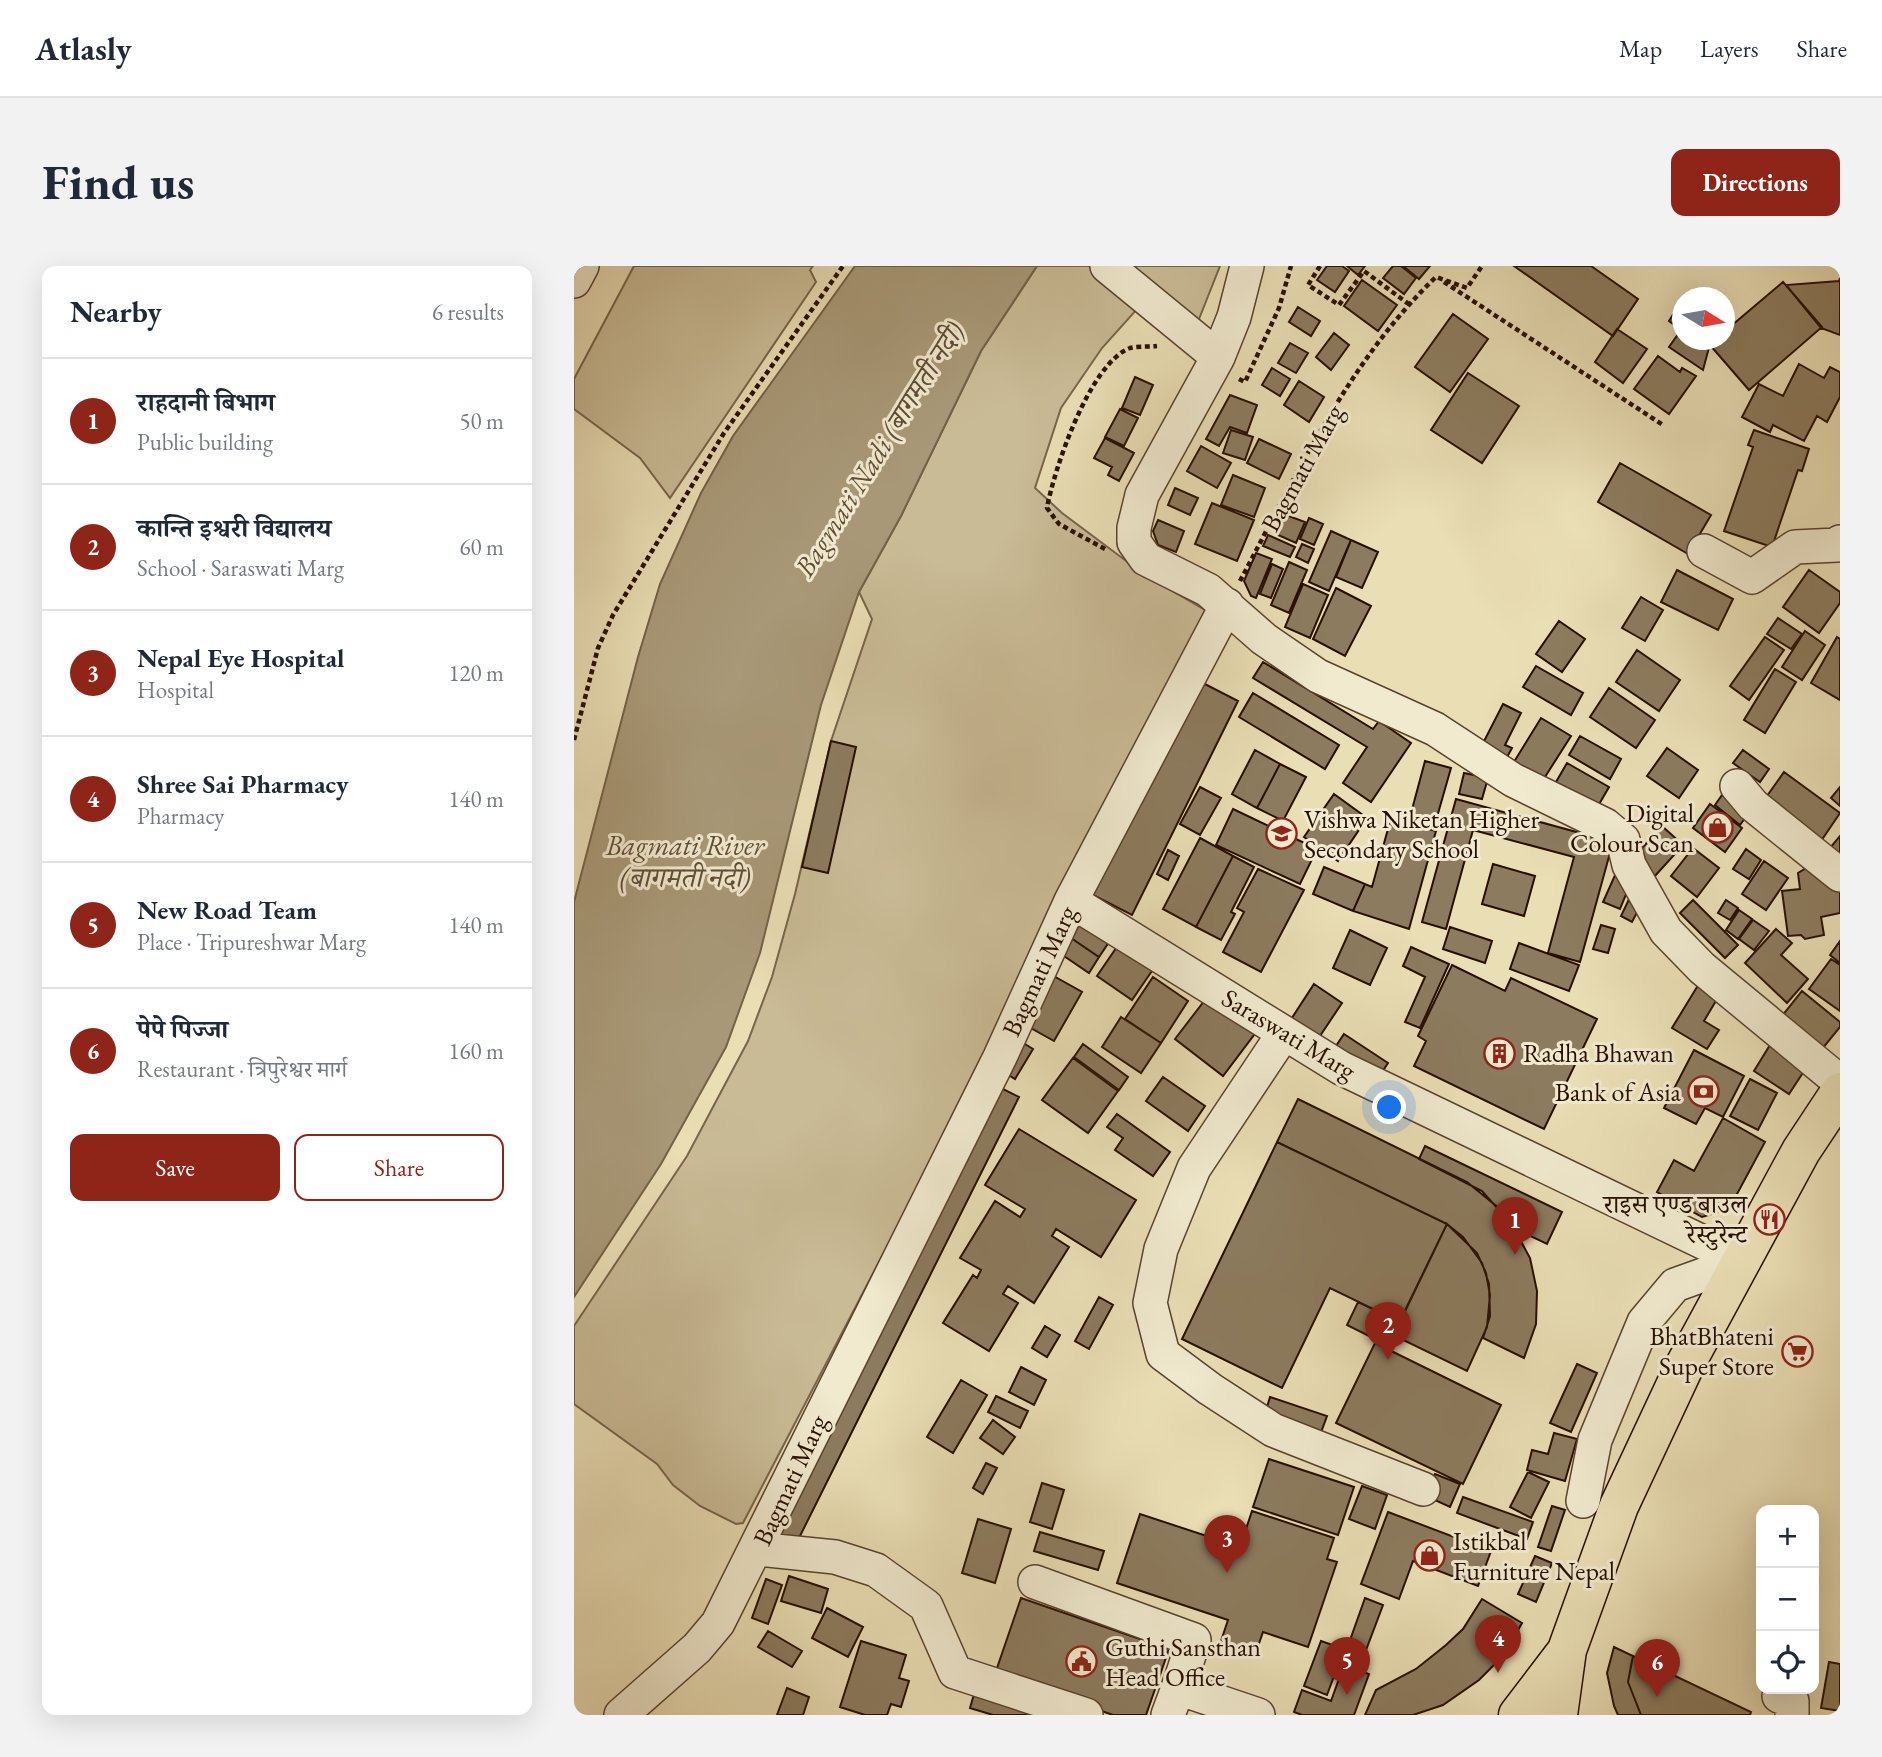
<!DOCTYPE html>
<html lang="en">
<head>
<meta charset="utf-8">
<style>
	body { margin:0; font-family:"EB Garamond","Noto Serif Devanagari",serif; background:#f2f2f3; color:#1f2937 }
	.controls { position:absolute; right:21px; bottom:21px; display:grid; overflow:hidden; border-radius:14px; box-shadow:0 7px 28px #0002 }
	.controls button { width:63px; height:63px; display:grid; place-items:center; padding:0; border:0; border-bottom:2px solid #e0e1e3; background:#fff; color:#1f2937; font:35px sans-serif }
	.compass { position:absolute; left:1098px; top:21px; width:63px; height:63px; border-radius:50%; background:#fff; box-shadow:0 7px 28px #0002; rotate:101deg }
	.you { position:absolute; left:816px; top:842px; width:24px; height:24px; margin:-18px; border:5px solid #fff; border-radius:50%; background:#1a73e8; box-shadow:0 0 0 10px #1a73e833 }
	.badge { display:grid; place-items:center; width:46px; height:46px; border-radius:50%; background:#8f2418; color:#fff; font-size:23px; font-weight:700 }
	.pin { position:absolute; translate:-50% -58px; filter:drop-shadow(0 2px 4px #0008) }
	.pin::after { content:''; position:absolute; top:37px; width:24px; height:21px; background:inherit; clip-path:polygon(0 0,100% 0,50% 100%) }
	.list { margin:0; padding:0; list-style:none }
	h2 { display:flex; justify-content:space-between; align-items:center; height:91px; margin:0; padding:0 28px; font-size:30px }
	h2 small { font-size:23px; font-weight:400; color:#747a83 }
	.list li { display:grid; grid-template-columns:46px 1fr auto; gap:21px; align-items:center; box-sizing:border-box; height:126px; padding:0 28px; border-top:2px solid #e0e1e3 }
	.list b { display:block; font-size:26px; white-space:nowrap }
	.list p { margin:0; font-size:23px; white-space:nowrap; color:#747a83 }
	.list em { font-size:23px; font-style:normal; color:#747a83 }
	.actions { display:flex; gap:14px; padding:21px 28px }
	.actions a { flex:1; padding:16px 0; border:2px solid #8f2418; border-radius:14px; text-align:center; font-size:24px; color:#8f2418 }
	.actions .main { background:#8f2418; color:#fff }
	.icon { flex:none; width:38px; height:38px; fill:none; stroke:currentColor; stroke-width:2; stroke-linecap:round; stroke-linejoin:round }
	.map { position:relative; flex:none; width:1266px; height:1449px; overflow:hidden; border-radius:14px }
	header { display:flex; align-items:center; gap:42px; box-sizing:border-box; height:98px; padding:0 35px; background:#fff; border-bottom:2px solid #e0e1e3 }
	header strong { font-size:33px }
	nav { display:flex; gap:38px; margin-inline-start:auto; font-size:24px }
	.intro { display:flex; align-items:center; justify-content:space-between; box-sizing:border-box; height:168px; padding:0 42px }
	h1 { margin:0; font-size:49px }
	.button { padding:18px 32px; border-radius:14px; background:#8f2418; color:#fff; font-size:24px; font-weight:700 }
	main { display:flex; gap:42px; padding:0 42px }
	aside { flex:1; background:#fff; border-radius:14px; box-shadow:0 7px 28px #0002 }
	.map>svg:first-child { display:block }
	.green { fill:#c9bb96; stroke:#78654b; stroke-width:2 }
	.water { fill:#a89877; stroke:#746147; stroke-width:2 }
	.building { fill:#8c7b5e; stroke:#270f00; stroke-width:2 }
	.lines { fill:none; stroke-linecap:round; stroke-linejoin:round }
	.minor-casing { stroke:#58432d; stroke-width:36 }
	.highway-casing { stroke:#270f00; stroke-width:41 }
	.path { stroke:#270f00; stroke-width:4.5; stroke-dasharray:5 3.5; stroke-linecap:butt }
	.minor { stroke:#f1eacf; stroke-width:33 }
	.highway { stroke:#eadeb5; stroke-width:38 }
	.labels { text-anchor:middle; stroke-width:6; stroke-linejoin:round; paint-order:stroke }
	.street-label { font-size:26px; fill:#270f00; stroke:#f1eacf }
	.poi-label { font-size:26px; fill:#270f00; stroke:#f1eacf; text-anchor:end }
	.water-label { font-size:28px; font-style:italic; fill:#614d36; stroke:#f1eacf }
</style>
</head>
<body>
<header>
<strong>Atlasly</strong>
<nav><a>Map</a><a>Layers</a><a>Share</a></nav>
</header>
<div class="intro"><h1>Find us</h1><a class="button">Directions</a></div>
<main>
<aside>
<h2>Nearby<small>6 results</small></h2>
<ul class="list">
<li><span class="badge">1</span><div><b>राहदानी बिभाग</b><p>Public building</p></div><em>50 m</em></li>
<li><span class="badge">2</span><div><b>कान्ति इश्वरी विद्यालय</b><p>School · Saraswati Marg</p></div><em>60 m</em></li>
<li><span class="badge">3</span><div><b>Nepal Eye Hospital</b><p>Hospital</p></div><em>120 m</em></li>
<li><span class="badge">4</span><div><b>Shree Sai Pharmacy</b><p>Pharmacy</p></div><em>140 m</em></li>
<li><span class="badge">5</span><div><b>New Road Team</b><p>Place · Tripureshwar Marg</p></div><em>140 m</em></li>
<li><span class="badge">6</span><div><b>पेपे पिज्जा</b><p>Restaurant · त्रिपुरेश्वर मार्ग</p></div><em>160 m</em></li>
</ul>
<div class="actions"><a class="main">Save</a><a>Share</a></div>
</aside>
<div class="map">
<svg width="1266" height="1449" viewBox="0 0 1266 1449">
	<rect width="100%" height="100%" fill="#eadeb5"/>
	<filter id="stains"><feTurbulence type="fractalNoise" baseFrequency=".00286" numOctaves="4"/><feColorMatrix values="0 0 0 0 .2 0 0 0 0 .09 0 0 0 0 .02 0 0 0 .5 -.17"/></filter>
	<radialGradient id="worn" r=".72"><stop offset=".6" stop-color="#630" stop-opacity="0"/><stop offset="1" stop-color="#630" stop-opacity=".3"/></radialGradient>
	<path class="green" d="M60,0H239L236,4L242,16L96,232L66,192L0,143V113Z
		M463,0H646L625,53L605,76L563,43L528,82L487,142L461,222L488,247L571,309L636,347L344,921L169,1257L162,1258L126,1240L99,1219L83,1198L0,1138V1060L113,890L174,775L198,711L221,628L257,475L298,353L285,326L327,250L407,85Z"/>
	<path class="water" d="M281,0H463L407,85L327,250L285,326L247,439L186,687L152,781L87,898L0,1031V636L64,391L86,318L127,227L159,170Z"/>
	<path class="building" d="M753,0H768L775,5L761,26L743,14Z
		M773,0H791L784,9Z
		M819,0H827L842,12L830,28L809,12Z
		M829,0H856L845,13Z
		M940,0H1017L1064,33L1039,70Z
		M1266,12V69L1247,62L1212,19L1265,15Z
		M788,14L823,39L804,65L770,40Z
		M1209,16L1248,61L1175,124L1136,79L1142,74H1150V66Z
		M1107,36L1108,74H1137L1129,104L1095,81L1107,64L1095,55Z
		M724,41L746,55L737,70L715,56Z
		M879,48L914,73L876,126L841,101Z
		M1043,63L1073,83L1049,117L1021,96Z
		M760,67L775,79L757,104L742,91Z
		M716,77L734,87L722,107L704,97Z
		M1084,90L1106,106L1108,102L1122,110L1095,148L1060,123Z
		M1225,98L1250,112L1256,101L1266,106V131L1253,156L1243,150L1230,175L1199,159L1196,166L1168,151L1185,118L1209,130Z
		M698,102L716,113L706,130L688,119Z
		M894,107L945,140L908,197L857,164Z
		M561,111L579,119L566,149L548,142Z
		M725,115L750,131L735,156L710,139Z
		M656,129L683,139L673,167L656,161L645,180L632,173Z
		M546,143L564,152L550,180L531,171Z
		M657,164L679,171L671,194L649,187Z
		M1180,164L1235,183L1228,205L1224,204L1198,281L1150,265L1179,181L1174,179Z
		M531,172L560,187L545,215L534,209L538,201L520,192Z
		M685,173L717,188L705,213L673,197Z
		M627,180L657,197L643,222L613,205Z
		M1046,197L1137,249L1114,288L1024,236Z
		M659,209L691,222L680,251L647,239Z
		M601,222L624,232L616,249L594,239Z
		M638,237L680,254L663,295L621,278Z
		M712,249L731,256L722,277L704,269Z
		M735,252L749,258L740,279L726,273Z
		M584,254L610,265L602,286L584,279L579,265Z
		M757,265L777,274L755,325L735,316Z
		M694,269L721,281L716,291L689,280Z
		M777,274L804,286L788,322L762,311Z
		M728,278L740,283L734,297L722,291Z
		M682,287L698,293L682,332L677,330L670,315Z
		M715,296L733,304L715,347L697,339Z
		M698,298L709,303L697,332L686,328Z
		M1103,304L1159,333L1144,364L1087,336Z
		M1235,304L1266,326V337L1245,367L1209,341Z
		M729,318L754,329L736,372L711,361Z
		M762,322L797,340L771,390L739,373Z
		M1067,331L1089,344L1071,375L1048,362Z
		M1204,352L1228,368L1217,383L1193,368Z
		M985,355L1011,373L988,406L962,388Z
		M1231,365L1251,379L1228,414L1208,401Z
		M1191,371L1210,384L1175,434L1156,420Z
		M1263,371L1266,373V434L1237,417Z
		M1063,384L1106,414L1085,445L1042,416Z
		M689,396L799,463L805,455L837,477L797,536L769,517L793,481L679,412Z
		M962,400L1009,427L997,449L949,421Z
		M1201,403L1222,416L1191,467L1170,454Z
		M623,414L664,435L558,649L517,628Z
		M1035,422L1081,454L1062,482L1016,451Z
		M679,427L765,479L751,503L665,451Z
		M929,438L947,447L931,479L938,482L931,495L906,483Z
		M967,452L997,470L964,522L935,504Z
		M1006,470L1047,493L1036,513L995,489Z
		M257,475L282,481L254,607L228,601Z
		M1093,482L1124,504L1105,532L1073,510Z
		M681,484L706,498L683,542L658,528Z
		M1169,484L1195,503L1186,516L1159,497Z
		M851,495L877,502L861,558L836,551Z
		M993,497L1035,521L1020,547L978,523Z
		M706,498L732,511L709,555L683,542Z
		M1210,506L1266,547L1245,578L1188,537Z
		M890,507L914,512L908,533L885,528Z
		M626,521L647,532L626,569L606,558Z
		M1266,521V540L1257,532Z
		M760,528L793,552L764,595L730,571Z
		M1148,529L1178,542L1166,559L1141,539Z
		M882,533L1039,576L1006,696L974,687L1000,591L899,564L872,663L848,656Z
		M1136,538L1168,562L1151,586L1119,562Z
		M659,543L743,583L726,618L642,579Z
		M817,552L862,565L835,663L779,645L791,618L798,621Z
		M1088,560L1109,579L1080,611L1059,592Z
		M1266,570V591L1256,582Z
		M626,572L659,590L622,661L589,643Z
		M1119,582L1145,602L1123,631L1097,610Z
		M1172,583L1187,594L1175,613L1159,603Z
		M594,584L605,590L594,614L583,608Z
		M659,590L680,601L657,646L661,648L647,674L622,661Z
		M1190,595L1214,612L1192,644L1168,628Z
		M1244,595L1266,612V647L1247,651L1250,669L1231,673L1227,669L1214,670L1208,625L1226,623L1224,607Z
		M919,598L961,610L950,650L908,638Z
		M750,601L791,618L779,645L739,628Z
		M684,603L730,624L687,706L649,686L670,646L663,642Z
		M1042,607L1058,614L1046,643L1029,636Z
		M1056,631L1068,637L1058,656L1047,650Z
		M1119,634L1164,679L1151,692L1106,647Z
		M1152,634L1164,642L1156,654L1144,647Z
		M1165,644L1178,653L1164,673L1152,664Z
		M510,651L539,670L525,691L497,672Z
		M1179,654L1195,665L1180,684L1165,673Z
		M1027,659L1041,663L1034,687L1019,683Z
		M876,661L918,675L911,697L869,683Z
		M1202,663L1218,677L1207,689L1234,713L1213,737L1171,697Z
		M776,664L813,682L796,719L759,702Z
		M497,672L525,691L515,707L487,688Z
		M547,675L582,699L558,734L523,710Z
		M1266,675V697L1256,689Z
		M945,677L1005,699L995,725L936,703Z
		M837,681L875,698L846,762L831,756L851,711L829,700Z
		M1257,693L1266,699V745L1235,723Z
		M878,699L931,725L937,712L1023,753L970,863L840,800L852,775L844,770Z
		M476,708L508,726L480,775L448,757Z
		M579,711L614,735L587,777L551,753Z
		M1126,716L1146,728L1130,755L1145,764L1133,783L1098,762Z
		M740,718L768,737L740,779L712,761Z
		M1228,725L1266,756V761L1244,788L1204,755Z
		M634,730L686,761L649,810L601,773Z
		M547,751L587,777L567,807L528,781Z
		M770,768L814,797L804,812L760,783Z
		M443,773L459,783L441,813L425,803Z
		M509,778L554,811L545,824L500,791Z
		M1196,779L1232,802L1215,828L1180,805Z
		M1120,784L1170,810L1149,851L1131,842L1122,858L1090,842Z
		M499,792L544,825L514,867L468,834Z
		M589,811L631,840L614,865L572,835Z
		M1176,813L1203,827L1184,864L1156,850Z
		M423,820L445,831L220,1282L197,1271Z
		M724,833L893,916L932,948L956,992L963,1025L962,1058L950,1092L909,1072L916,1050L915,1018L908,997L889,971L873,958L703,876Z
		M543,848L596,886L579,910L541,884L549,872L533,861Z
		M1149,852L1191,876L1155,943L1128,951L1083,926L1100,894L1120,905Z
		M445,863L562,934L527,991L482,963L478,970L495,981L460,1037L434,1020L429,1028L444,1037L415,1085L369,1057L399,1009L403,1012L407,1004L386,992L421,935L446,951L451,943L411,919Z
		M703,876L873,958L826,1056L756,1022L708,1122L608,1073Z
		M851,880L988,946L973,978L942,963L908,925L845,893Z
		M873,958L903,987L912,1007L916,1029L913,1061L893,1105L819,1069Z
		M525,1031L539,1039L515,1083L501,1075Z
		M784,1036L826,1056L819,1069L812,1066L807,1076L773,1059Z
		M471,1060L486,1069L473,1091L458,1082Z
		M801,1077L927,1139L889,1218L762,1157Z
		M1003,1098L1023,1107L997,1166L976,1157Z
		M447,1101L472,1114L460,1139L435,1126Z
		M387,1114L413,1129L379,1187L353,1171Z
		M422,1130L454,1145L446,1162L414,1146Z
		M696,1131L753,1150L746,1169L690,1151Z
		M419,1154L441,1171L429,1188L406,1172Z
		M980,1167L1003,1173L991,1215L953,1204L958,1184L974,1188Z
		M695,1193L780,1221L764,1269L679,1241Z
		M412,1197L423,1202L409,1228L399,1222Z
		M954,1206L975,1216L957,1252L936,1241Z
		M861,1208L886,1218L876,1241L852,1230Z
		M468,1217L490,1224L478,1263L456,1256Z
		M788,1220L813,1229L801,1263L775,1253Z
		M889,1231L959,1256L953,1273L883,1247Z
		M978,1240L991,1244L977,1285L964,1281Z
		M678,1245L760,1272L753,1293L763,1296L734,1381L689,1366L682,1386L647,1375L654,1354L543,1317L566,1248L666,1281Z
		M814,1246L917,1285L904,1320L839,1295L825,1333L787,1318Z
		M404,1253L437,1263L421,1317L388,1307Z
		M466,1266L530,1285L524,1304L460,1285Z
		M961,1290L978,1297L962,1336L944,1328Z
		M215,1310L254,1323L247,1347L207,1335Z
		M192,1313L208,1319L194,1358L178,1352Z
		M447,1332L595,1383L572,1449H539L421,1408Z
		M791,1332L809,1339L786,1400L769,1394Z
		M908,1333L948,1357L930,1389L905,1414L869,1439L839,1449H791L802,1424L842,1403L872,1379L889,1363Z
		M253,1342L289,1361L274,1391L238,1372Z
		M194,1365L228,1385L218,1401L184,1381Z
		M287,1375L332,1389L325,1412L335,1415L327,1441L317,1438L313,1449H291L266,1441Z
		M747,1375L770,1383L753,1429L730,1420Z
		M1040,1381L1059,1390L1054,1416L1067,1449H1044L1040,1440L1033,1407Z
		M1059,1390L1177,1446L1176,1449H1067L1054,1416Z
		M1255,1396L1266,1398V1445L1247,1442Z
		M770,1399L795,1408L780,1449H728L720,1446L728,1424L757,1435Z
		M213,1422L235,1431L229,1449H203Z
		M400,1428L469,1449H419L396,1442Z"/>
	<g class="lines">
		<defs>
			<path id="minor" d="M533,0L644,91L660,51L673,0
				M0,15L8,0
				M644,91L568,229L560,262V276L572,293L634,324L690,373L744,410L861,463L939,514L1031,559L1049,574L1055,599L1092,665L1128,702L1266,816
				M1130,285L1178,311L1221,281L1263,279L1266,276
				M1163,520L1179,539L1266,609
				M497,635L767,802L1168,995
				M710,767L620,902L587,983L576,1037L589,1088L636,1123L699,1164L849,1223
				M1009,1235L1021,1174L1070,1056L1101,1019L1168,995
				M183,1283L261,1291L302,1304L352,1340L381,1406L512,1449
				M461,1316L620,1374L604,1422L684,1449
				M1208,1423L1205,1430L1218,1435V1449
				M47,1449L123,1382L144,1357L426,791L497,635L653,339
				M594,1449L604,1422"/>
			<path id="highway" d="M944,1449L992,1386
				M984,1449L993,1384L1045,1240L1111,1099L1227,885L1266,826"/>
		</defs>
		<use href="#minor" class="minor-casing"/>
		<use href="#highway" class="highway-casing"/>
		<path class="path" d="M746,0L734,19L765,39L790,5L836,39
			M870,16L1089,159
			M665,113L671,116L705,42L717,0
			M531,283L485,258L473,242C480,203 516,97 556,82C563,80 575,81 583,80
			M666,315C722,210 775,94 862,11L893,22L908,0
			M0,474L24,382L39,349L150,167L269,0"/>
		<use href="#minor" class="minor"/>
		<use href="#highway" class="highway"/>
	</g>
	<defs>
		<symbol id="shop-ring" viewBox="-11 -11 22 22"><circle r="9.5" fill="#f1eacf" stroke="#8f2418" stroke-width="1.5"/><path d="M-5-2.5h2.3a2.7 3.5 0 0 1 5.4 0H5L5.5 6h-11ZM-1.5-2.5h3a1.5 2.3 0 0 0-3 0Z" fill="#8f2418"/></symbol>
		<symbol id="school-ring" viewBox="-11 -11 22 22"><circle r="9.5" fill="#f1eacf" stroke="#8f2418" stroke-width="1.5"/><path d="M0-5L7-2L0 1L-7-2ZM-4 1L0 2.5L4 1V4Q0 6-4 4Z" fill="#8f2418"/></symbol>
		<symbol id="building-ring" viewBox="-11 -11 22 22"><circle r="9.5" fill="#f1eacf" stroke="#8f2418" stroke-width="1.5"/><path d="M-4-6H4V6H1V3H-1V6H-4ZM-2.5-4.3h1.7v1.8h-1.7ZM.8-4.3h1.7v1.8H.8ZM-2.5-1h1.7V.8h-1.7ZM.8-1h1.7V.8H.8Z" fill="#8f2418"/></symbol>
		<symbol id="bank-ring" viewBox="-11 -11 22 22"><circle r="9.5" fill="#f1eacf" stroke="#8f2418" stroke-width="1.5"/><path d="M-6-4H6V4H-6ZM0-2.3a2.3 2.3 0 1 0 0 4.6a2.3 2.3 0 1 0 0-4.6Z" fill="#8f2418"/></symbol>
		<symbol id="restaurant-ring" viewBox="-11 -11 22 22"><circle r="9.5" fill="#f1eacf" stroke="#8f2418" stroke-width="1.5"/><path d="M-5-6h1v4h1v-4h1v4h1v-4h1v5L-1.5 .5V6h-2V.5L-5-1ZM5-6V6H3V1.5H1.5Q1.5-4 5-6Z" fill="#8f2418"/></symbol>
		<symbol id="supermarket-ring" viewBox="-11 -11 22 22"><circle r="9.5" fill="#f1eacf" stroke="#8f2418" stroke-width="1.5"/><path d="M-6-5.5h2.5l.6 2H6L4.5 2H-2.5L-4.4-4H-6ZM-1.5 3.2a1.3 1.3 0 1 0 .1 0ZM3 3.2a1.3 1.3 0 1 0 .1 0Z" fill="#8f2418"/></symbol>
		<symbol id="civic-ring" viewBox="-11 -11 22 22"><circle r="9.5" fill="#f1eacf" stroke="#8f2418" stroke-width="1.5"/><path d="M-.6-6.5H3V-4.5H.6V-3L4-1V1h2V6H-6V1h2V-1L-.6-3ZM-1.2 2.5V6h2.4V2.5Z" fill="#8f2418"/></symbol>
	</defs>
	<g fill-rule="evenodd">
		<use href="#shop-ring" x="1126" y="544" width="35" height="35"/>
		<use href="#school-ring" x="690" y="550" width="35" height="35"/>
		<use href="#building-ring" x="908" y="770" width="35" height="35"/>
		<use href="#bank-ring" x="1112" y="808" width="35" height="35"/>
		<use href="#restaurant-ring" x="1178" y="936" width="35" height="35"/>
		<use href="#supermarket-ring" x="1206" y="1068" width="35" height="35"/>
		<use href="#shop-ring" x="838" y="1272" width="35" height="35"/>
		<use href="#civic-ring" x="490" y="1378" width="35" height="35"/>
	</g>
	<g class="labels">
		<g class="street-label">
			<text transform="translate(728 202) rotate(-61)" y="9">Bagmati Marg</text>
			<text transform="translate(465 705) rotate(-65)" y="9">Bagmati Marg</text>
			<text transform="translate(715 768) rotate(31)" y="9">Saraswati Marg</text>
			<text transform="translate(216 1214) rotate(-65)" y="9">Bagmati Marg</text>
		</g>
		<g class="poi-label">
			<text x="1120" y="556">Digital<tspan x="1120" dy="30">Colour Scan</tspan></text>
			<text x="730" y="562" text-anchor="start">Vishwa Niketan Higher<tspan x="730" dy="30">Secondary School</tspan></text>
			<text x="949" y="796" text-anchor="start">Radha Bhawan</text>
			<text x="1107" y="835">Bank of Asia</text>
			<text x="1173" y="947">राइस एण्ड बाउल<tspan x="1173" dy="30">रेस्टुरेन्ट</tspan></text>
			<text x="1200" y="1079">BhatBhateni<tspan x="1200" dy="30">Super Store</tspan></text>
			<text x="879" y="1284" text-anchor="start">Istikbal<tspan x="879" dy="30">Furniture Nepal</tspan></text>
			<text x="531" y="1390" text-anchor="start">Guthi Sansthan<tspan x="531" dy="30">Head Office</tspan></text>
		</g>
		<g class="water-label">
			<text transform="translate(305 183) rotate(-58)" y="10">Bagmati Nadi (बागमती नदी)</text>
			<text x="111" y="589">Bagmati River<tspan x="111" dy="32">(बागमती नदी)</tspan></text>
		</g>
	</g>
	<rect width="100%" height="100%" filter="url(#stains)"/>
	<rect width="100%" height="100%" fill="url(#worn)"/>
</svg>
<div class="controls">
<button>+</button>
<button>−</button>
<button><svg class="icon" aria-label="locate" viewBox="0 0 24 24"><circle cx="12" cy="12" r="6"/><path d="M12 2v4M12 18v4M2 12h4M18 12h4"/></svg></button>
</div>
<svg class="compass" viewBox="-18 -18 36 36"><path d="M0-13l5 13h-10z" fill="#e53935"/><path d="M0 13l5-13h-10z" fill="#747a83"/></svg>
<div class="you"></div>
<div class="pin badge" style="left:941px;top:989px">1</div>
<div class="pin badge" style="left:814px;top:1094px">2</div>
<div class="pin badge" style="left:653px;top:1307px">3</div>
<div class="pin badge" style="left:924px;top:1407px">4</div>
<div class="pin badge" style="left:773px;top:1429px">5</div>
<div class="pin badge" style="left:1083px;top:1431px">6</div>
</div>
</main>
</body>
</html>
